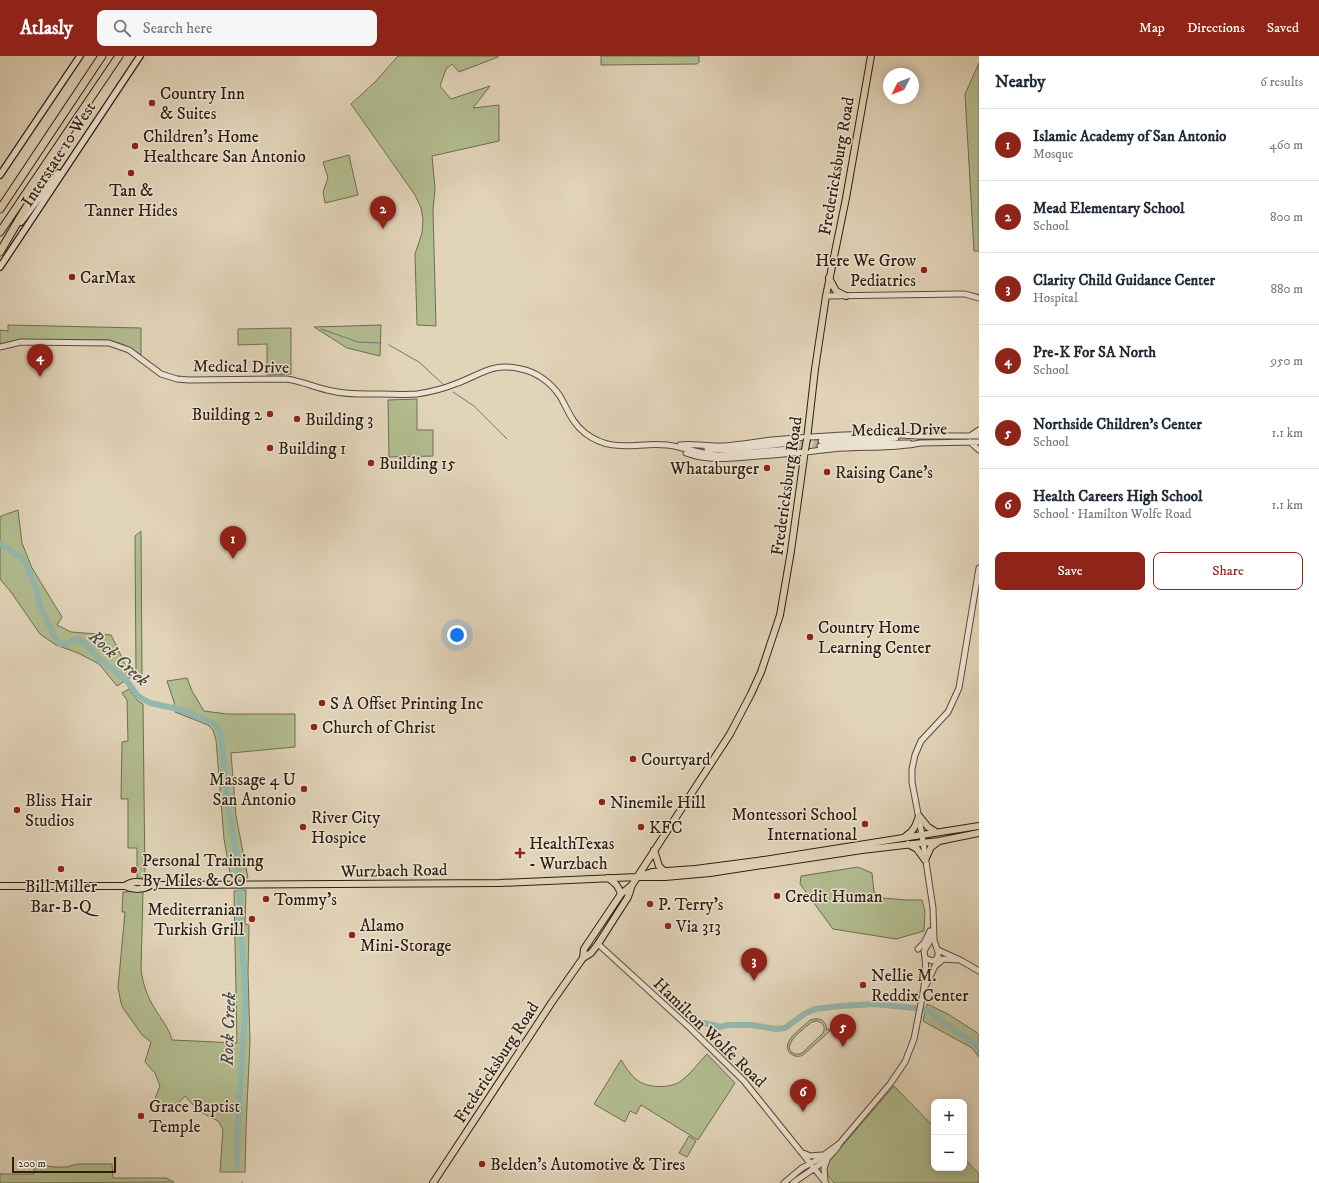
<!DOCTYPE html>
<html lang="en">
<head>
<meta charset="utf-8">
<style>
	body { margin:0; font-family:"IM FELL DW Pica",serif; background:#f6f6f7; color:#1f2937 }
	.controls { position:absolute; right:12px; bottom:12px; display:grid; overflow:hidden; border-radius:8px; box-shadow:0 2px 10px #0003 }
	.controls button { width:36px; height:36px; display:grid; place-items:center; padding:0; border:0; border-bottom:1px solid #e0e1e3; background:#fff; color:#1f2937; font:20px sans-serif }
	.compass { position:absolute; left:883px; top:12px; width:36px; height:36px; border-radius:50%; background:#fff; box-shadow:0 2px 10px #0003; rotate:228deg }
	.scale { position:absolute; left:12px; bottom:10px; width:104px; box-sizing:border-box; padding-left:4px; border:2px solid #2b1f12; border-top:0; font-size:11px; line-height:14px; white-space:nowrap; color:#2b1f12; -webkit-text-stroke:3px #ece3d2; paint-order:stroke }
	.you { position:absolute; left:457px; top:579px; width:14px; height:14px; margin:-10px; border:3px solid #fff; border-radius:50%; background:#1a73e8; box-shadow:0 0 0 6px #1a73e833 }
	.badge { display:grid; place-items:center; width:26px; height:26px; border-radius:50%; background:#8f2418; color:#fff; font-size:13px; font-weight:700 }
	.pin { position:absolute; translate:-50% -33px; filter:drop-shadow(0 1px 2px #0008) }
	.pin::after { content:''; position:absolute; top:21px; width:14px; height:12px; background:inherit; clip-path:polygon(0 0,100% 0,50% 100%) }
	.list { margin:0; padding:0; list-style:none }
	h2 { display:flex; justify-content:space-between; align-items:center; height:52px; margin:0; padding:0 16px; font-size:17px }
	h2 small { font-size:13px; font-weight:400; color:#747a83 }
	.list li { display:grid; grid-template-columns:26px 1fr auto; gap:12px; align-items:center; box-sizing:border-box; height:72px; padding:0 16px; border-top:1px solid #e0e1e3 }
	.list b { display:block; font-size:15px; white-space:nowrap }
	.list p { margin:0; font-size:13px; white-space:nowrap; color:#747a83 }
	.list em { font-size:13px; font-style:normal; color:#747a83 }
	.actions { display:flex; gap:8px; padding:12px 16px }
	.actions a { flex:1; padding:9px 0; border:1px solid #8f2418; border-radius:8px; text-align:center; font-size:14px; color:#8f2418 }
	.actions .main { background:#8f2418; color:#fff }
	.icon { flex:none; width:22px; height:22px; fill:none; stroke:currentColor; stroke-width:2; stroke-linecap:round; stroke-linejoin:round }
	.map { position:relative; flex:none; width:979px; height:1127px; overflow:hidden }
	header { display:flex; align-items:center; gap:24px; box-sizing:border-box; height:56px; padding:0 20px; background:#8f2418; color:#fff }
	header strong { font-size:19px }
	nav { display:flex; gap:22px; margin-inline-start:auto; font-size:14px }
	.search { width:280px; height:36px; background:#f6f6f7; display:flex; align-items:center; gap:10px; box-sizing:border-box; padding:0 14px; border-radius:8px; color:#747a83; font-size:15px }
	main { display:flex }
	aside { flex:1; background:#fff }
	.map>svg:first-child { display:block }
	.green { fill:#b2bd90; stroke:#6e6e51; fill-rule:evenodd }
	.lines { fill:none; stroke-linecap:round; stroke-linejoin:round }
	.stream { stroke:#6b7b70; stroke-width:1 }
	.river { stroke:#95b8ae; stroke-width:6 }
	.tertiary-tunnel { stroke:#bdb098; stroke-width:5; stroke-dasharray:5 2.5; stroke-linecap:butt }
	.tertiary-casing { stroke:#594c3c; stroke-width:7 }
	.secondary-casing { stroke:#2b1f12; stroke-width:8 }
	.primary-casing { stroke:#2b1f12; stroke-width:8 }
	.motorway-casing { stroke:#2b1f12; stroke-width:9 }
	.tertiary { stroke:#ece3d2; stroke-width:5 }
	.secondary { stroke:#ece3d2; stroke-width:5.5 }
	.primary { stroke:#e2d4b9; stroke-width:6 }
	.motorway { stroke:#e2d4b9; stroke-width:7 }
	.primary-bridge-casing { stroke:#2b1f12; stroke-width:8; stroke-linecap:butt }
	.primary-bridge { stroke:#e2d4b9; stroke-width:6 }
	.poi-dot { fill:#8f2418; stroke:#ece3d2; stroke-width:1.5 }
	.labels { text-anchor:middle; stroke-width:3; stroke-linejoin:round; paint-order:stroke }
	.poi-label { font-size:17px; fill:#2b1f12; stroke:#ece3d2; text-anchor:start }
	.street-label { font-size:17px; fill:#2b1f12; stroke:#ece3d2 }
	.water-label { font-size:18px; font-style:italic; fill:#4b4d41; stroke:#ece3d2 }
</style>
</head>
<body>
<header>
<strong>Atlasly</strong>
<div class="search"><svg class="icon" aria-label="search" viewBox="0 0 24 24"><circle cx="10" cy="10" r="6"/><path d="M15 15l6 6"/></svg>Search here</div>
<nav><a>Map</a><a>Directions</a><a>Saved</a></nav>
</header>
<main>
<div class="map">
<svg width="979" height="1127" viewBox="0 0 979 1127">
	<rect width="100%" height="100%" fill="#e2d4b9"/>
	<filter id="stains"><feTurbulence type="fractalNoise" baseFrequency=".005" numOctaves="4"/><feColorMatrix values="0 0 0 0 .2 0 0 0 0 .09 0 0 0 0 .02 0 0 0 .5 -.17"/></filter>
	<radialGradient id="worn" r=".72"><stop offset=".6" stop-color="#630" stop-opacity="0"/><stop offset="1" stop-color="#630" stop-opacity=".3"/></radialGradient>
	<path class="green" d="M398,0H498V1L459,16L452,8L446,13L440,30L451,43L490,30L473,52L499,49V85L432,100L435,133L433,153L436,270L417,269L415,198L422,177L423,163L421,152L415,139L351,48L375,26Z
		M601,0H699V6L697,8L601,9Z
		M979,7V195H974L965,38Z
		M349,99L358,139L325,147L323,136L328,122L323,106Z
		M8,269L141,272V299C130,291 120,286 106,284H18L0,288V274L8,275Z
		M381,269L380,300L347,292L314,271Z
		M291,272V318L267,319V288L238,289V273Z
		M417,343V374H433V400L389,401L388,344Z
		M18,454L22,487L32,512L62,561L57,569L71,576L111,579C118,592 124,607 131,621L117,630L99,608L78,597L56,589L40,578L11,536L0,523V462L1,460Z
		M141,475L142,618L136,620L135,480Z
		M187,622L192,635L204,655L227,658H295V691L231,697L236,760L248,822L231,823L224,783L216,684L213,674L208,669L175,656L174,646L167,625Z
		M129,633L138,645L143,648L145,822H137V792H128V743H121L122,686L128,685L127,644L122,637Z
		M858,811L872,817L874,836L882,842L907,844H922L925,855L924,875L896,883L833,873L800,828L801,820Z
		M246,834L245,868L249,869L248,917L250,985L246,1072L245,1116H220L223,1073L218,1065L201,1056V1049H193L185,1040L171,1055L161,1047L154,1045L160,1030L155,1017L145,1006L151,986L142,979L123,952L121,947L118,932L125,856H122L123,836L143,835L141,914C143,928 147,940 155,953C161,963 169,972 172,984L237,987L234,835Z
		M927,948L948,958L976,976L979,979V1001L972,992L923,965Z
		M814,963C822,962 826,966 827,974L829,973L831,974L803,999C799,1001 795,1001 791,998C778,987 803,971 810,964ZM816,965C823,966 826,971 823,977L802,997C799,998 796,999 793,997C780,989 806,971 812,966Z
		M707,998L735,1027L698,1084L641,1049L636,1058L630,1055L625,1066L594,1048L621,1004C626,1011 630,1019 637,1024C647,1032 670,1033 681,1025C691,1018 699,1006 707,998Z
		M894,1030L934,1071V1112H964V1102L979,1118V1127H834C827,1119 823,1114 830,1104Z
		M689,1080L696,1085L687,1101L679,1097Z
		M34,1108L54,1111H67L77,1108H112L113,1122H166L174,1126L0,1127V1118H34Z"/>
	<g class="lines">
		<path class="stream" d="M321,273L358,286L381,287
			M389,289L419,306L444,329
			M453,336L474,350L507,383
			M242,1127V1126"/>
		<path class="river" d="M0,487L23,503L26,508L36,532L40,550L56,584L60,588H66L77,583L83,585L99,603L126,624L138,640L150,647L178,653L213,667L219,673L222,688L228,749L240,823
			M924,954L932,957L941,965L979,991
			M700,968L704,967L721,971L727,969H752L776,973L785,972L804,958L815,953L841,950L874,948L915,952
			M237,1111C237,1071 240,1030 243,990C244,974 245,959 245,944C246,907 237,871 240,835"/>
		<path class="tertiary-tunnel" d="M791,387L821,385
			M790,393L820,390"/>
		<defs>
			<path id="tertiary" d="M826,240L957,238H965L979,242
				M0,291L21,286L109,287L129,294L161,318L177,323L189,324L286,323C302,325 316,332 332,335C348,339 365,338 381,338C393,338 405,339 417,338C430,336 443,333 455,328C481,319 491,306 521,313C537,316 551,327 560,340C568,354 572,367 585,377C612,398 637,386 667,389C684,391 700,398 718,399L790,393
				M916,380H979
				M970,380L979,374
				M821,385L896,382
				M970,386L979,394
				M919,387L979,386
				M680,389C694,387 708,391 722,390C738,389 755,386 771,384C820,380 868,376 917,380
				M820,390L850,388L909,387
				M707,393L726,394L791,387
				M686,397C710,406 735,402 759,400C784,398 808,396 832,393C862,390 891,393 921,387
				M932,876L929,887L924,895L925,902L932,905L940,903L960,904
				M598,888L690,972L744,1025L826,1127
				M918,893L924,887L930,875
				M938,894L960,904L979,915
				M935,904L938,901V896L934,884L933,852L922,779L912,726V713L915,699L921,685L948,656L959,632L979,512
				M926,929L935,910L942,904
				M801,1096L810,1100L822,1099
				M825,1125L824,1112L827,1104
				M784,1127L802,1112L817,1104L839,1088
				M793,1127C809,1115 830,1105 840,1087L890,1028L905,1006L914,983L923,937L926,917L925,902"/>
			<path id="secondary" d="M0,119L80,0
				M21,166L58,117
				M0,211L140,0"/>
			<path id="primary" d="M829,222L836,235L846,240
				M807,383L815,313L826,240L846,142L871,0
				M919,760L928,771L936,776
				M906,780C914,775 916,769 919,760
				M908,788L917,793L925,804
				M654,794L659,810L664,815
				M925,804L931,791L939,785
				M640,820L652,816L695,813L757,805L979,770
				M608,822C615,827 618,829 621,838
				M0,830H125C133,834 143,834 151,829
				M125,830C132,824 143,826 151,829L500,827L637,821H665L710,817L862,794L939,785L979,777
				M583,902L584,893L621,838L632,829
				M433,1127L552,946L583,902L591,897L598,888L628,841L632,829L730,678L751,638L761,616L780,559L791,495L805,394"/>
			<path id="motorway" d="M0,153L102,0
				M0,176L119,0
				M0,196L21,160L50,113L52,102"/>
		</defs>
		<use href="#tertiary" class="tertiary-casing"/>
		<use href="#secondary" class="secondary-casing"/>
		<use href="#primary" class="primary-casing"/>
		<use href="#motorway" class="motorway-casing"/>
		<use href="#tertiary" class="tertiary"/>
		<use href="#secondary" class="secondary"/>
		<use href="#primary" class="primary"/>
		<use href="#motorway" class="motorway"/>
		<defs>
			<path id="primary-bridge" d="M805,394L807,383"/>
		</defs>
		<use href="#primary-bridge" class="primary-bridge-casing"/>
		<use href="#primary-bridge" class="primary-bridge"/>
	</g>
	<g class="poi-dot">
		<circle cx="152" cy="47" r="4"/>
		<circle cx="135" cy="90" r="4"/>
		<circle cx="131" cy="117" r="4"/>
		<circle cx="924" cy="214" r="4"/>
		<circle cx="72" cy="221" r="4"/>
		<circle cx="270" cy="358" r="4"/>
		<circle cx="297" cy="363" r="4"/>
		<circle cx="270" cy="392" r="4"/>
		<circle cx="371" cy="407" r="4"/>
		<circle cx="767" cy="412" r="4"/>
		<circle cx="827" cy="416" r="4"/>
		<circle cx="810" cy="581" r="4"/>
		<circle cx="322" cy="647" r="4"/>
		<circle cx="314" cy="671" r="4"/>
		<circle cx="633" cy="703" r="4"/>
		<circle cx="304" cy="733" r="4"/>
		<circle cx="602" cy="746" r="4"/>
		<circle cx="17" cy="754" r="4"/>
		<circle cx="865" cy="768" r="4"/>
		<circle cx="303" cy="771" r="4"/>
		<circle cx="641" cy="771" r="4"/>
		<path d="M518 791h4v4h4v4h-4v4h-4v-4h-4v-4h4z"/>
		<circle cx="61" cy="813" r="4"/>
		<circle cx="134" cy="814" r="4"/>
		<circle cx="777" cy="840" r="4"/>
		<circle cx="266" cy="843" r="4"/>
		<circle cx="650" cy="848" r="4"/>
		<circle cx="252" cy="863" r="4"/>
		<circle cx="668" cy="870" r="4"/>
		<circle cx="352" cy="879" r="4"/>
		<circle cx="863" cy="929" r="4"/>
		<circle cx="141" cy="1060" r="4"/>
		<circle cx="482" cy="1108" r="4"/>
	</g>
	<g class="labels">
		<g class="poi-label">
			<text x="160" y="43">Country Inn<tspan x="160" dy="20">&amp; Suites</tspan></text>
			<text x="143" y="86">Children's Home<tspan x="143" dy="20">Healthcare San Antonio</tspan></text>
			<text x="131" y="140" text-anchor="middle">Tan &amp;<tspan x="131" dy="20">Tanner Hides</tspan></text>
			<text x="916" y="210" text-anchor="end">Here We Grow<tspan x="916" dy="20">Pediatrics</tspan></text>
			<text x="80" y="227">CarMax</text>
			<text x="262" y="364" text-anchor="end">Building 2</text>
			<text x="305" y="369">Building 3</text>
			<text x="278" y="398">Building 1</text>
			<text x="379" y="413">Building 15</text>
			<text x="759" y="418" text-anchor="end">Whataburger</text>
			<text x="835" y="422">Raising Cane's</text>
			<text x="818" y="577">Country Home<tspan x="818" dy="20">Learning Center</tspan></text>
			<text x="330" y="653">S A Offset Printing Inc</text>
			<text x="322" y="677">Church of Christ</text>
			<text x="641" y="709">Courtyard</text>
			<text x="296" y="729" text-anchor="end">Massage 4 U<tspan x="296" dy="20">San Antonio</tspan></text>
			<text x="25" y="750">Bliss Hair<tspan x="25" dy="20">Studios</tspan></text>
			<text x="610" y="752">Ninemile Hill</text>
			<text x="857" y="764" text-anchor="end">Montessori School<tspan x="857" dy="20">International</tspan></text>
			<text x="311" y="767">River City<tspan x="311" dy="20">Hospice</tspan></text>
			<text x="649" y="777">KFC</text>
			<text x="529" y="793">HealthTexas<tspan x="529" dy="20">- Wurzbach</tspan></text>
			<text x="142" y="810">Personal Training<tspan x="142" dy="20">By Miles &amp; CO</tspan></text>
			<text x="61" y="836" text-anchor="middle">Bill Miller<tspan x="61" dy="20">Bar-B-Q</tspan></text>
			<text x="785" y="846">Credit Human</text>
			<text x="274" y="849">Tommy’s</text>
			<text x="658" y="854">P. Terry's</text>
			<text x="244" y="859" text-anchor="end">Mediterranian<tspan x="244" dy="20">Turkish Grill</tspan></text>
			<text x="360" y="875">Alamo<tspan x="360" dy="20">Mini-Storage</tspan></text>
			<text x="676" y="876">Via 313</text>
			<text x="871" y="925">Nellie M.<tspan x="871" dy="20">Reddix Center</tspan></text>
			<text x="149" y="1056">Grace Baptist<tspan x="149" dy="20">Temple</tspan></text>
			<text x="490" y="1114">Belden's Automotive &amp; Tires</text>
		</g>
		<g class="street-label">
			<text transform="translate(58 98) rotate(-57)" y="6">Interstate 10 West</text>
			<text transform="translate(836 110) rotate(-80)" y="6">Fredericksburg Road</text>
			<text transform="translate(241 310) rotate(1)" y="6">Medical Drive</text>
			<text transform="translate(899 373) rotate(-1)" y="6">Medical Drive</text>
			<text transform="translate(786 430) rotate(-82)" y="6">Fredericksburg Road</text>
			<text transform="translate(394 814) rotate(-1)" y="6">Wurzbach Road</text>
			<text transform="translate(710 976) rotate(44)" y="6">Hamilton Wolfe Road</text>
			<text transform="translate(496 1006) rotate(-57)" y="6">Fredericksburg Road</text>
		</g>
		<g class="water-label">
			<text transform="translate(119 602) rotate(42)" y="6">Rock Creek</text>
			<text transform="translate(228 973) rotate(-88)" y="6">Rock Creek</text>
		</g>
	</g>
	<rect width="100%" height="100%" filter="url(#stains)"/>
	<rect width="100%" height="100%" fill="url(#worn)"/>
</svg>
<div class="controls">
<button>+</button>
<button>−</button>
</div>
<svg class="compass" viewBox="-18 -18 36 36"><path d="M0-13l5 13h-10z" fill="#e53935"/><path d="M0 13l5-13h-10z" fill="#747a83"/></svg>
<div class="scale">200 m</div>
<div class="you"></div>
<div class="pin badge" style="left:233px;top:503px">1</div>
<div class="pin badge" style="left:383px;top:173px">2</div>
<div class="pin badge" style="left:754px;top:925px">3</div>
<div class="pin badge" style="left:40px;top:321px">4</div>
<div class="pin badge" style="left:843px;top:991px">5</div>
<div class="pin badge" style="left:803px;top:1056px">6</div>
</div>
<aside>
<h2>Nearby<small>6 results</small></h2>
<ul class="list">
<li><span class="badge">1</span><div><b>Islamic Academy of San Antonio</b><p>Mosque</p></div><em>460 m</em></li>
<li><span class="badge">2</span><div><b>Mead Elementary School</b><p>School</p></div><em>800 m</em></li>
<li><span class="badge">3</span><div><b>Clarity Child Guidance Center</b><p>Hospital</p></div><em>880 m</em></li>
<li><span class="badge">4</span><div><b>Pre-K For SA North</b><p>School</p></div><em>950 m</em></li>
<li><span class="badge">5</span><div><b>Northside Children's Center</b><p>School</p></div><em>1.1 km</em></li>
<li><span class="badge">6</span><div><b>Health Careers High School</b><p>School · Hamilton Wolfe Road</p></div><em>1.1 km</em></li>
</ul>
<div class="actions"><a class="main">Save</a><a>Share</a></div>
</aside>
</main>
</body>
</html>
